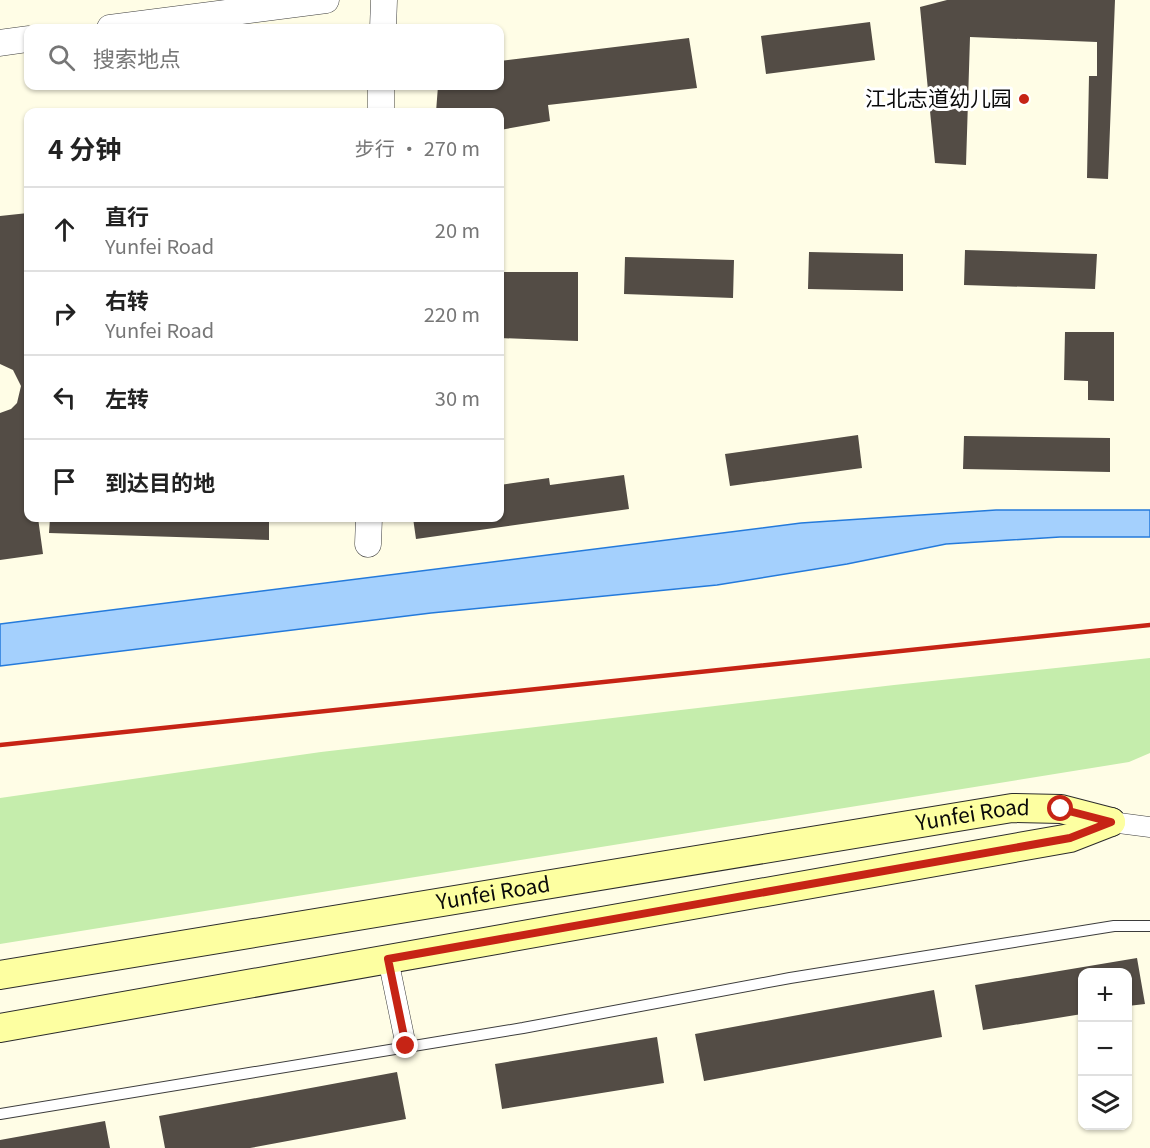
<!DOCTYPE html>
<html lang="zh">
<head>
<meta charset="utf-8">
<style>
	body { margin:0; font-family:Georgia,"Noto Sans SC",serif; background:#f6f6f6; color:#222 }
	.controls { position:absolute; right:18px; bottom:18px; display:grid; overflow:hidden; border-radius:12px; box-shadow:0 2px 4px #0004 }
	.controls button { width:54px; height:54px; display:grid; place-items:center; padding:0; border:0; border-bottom:2px solid #e0e0e0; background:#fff; color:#222; font:30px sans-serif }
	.stop { position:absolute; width:18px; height:18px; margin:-14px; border:4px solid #c62415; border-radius:50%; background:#fff }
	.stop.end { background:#c62415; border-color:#fff; box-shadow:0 2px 6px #0008 }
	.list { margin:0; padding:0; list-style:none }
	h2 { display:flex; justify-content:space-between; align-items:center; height:78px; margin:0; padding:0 24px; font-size:26px }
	h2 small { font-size:20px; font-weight:400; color:#767676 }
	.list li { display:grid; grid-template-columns:39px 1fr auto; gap:18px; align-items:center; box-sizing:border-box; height:84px; padding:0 24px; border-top:2px solid #e0e0e0 }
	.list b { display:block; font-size:22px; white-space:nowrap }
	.list p { margin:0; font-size:20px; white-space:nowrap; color:#767676 }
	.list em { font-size:20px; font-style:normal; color:#767676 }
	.icon { flex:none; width:33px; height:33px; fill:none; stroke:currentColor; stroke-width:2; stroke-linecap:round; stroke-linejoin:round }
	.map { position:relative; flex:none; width:1150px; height:1148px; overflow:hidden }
	.search { position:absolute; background:#fff; box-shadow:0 2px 4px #0004; left:24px; top:24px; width:480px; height:66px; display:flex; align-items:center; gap:15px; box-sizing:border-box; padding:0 21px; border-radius:12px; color:#767676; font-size:22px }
	.panel { position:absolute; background:#fff; box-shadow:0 2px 4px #0004; left:24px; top:108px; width:480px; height:414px; border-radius:12px }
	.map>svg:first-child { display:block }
	.green { fill:#c5edac }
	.water { fill:#a4d0fd; stroke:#247adb; stroke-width:1.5 }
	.building { fill:#534c45 }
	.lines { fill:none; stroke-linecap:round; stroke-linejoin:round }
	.service-casing { stroke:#3d3d3d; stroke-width:12 }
	.minor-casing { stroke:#3d3d3d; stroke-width:21 }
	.tertiary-casing { stroke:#3d3d3d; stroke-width:27 }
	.secondary-casing { stroke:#2c2c2c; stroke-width:30 }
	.service { stroke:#fff; stroke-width:10 }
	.minor { stroke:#fff; stroke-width:20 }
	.tertiary { stroke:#fff; stroke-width:26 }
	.secondary { stroke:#fdffa1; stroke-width:28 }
	.rail { stroke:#c62415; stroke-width:4.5 }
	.route { stroke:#c62415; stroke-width:8 }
	.poi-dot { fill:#c62415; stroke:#fff; stroke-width:2 }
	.labels { text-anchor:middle; stroke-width:6; stroke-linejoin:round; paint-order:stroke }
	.poi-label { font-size:21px; fill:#0a0a0a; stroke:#fff; text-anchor:end }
	.street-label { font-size:21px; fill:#0a0a0a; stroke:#fff }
</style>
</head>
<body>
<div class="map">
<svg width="1150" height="1148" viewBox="0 0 1150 1148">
	<rect width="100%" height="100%" fill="#fffde6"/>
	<path class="green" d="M1150,658V753L1129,762L0,944V798L321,752L894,685Z"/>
	<path class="water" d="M996,510H1150V537H1060L946,544L847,564L717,585L431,613L0,666V624L801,523Z"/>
	<path class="building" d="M947,0H1115L1108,179L1087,178L1089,76H1097V42L970,37L966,165L935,163L920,7Z
		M870,22L875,60L766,74L761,36Z
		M689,38L697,88L548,105L550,121L500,130V112H436L438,86H500V61Z
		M28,213V518H38L43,554L0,560V413L11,409L17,403L21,386L13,370L0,364V216Z
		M965,250L1097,254L1095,289L964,285Z
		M809,252L903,254V291L808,289Z
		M625,257L734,260L733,298L624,294Z
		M500,272H578V341L500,338Z
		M1065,332H1114V401L1088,400V381L1064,380Z
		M858,435L862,468L730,486L725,454Z
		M964,436L1110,438V472L963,469Z
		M624,475L629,509L416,539L413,518H500V485L549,478L550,485Z
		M50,518H269V540L49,533Z
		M1137,958L1145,1004L1128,1006V972H1082V1014L983,1030L975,985Z
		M934,990L942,1037L704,1081L695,1034Z
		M657,1037L664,1083L502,1109L495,1064Z
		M397,1072L406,1119L250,1148H165L159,1116Z
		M105,1121L110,1148H0V1140Z"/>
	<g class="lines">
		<defs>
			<path id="service" d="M0,1114L523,1028L790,978L1114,926H1150"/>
			<path id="minor" d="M1111,822L1150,827
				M388,959L406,1046"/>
			<path id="tertiary" d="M110,28L326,0
				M383,28L384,0
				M0,43L28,39
				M381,112V86
				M368,544L369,518"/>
			<g id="secondary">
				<path id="s1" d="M0,975L1012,808L1061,809L1111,822"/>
				<path d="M0,1028L1070,838L1111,822"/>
			</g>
		</defs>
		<use href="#service" class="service-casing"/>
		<use href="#minor" class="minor-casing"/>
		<use href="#tertiary" class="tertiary-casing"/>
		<use href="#secondary" class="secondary-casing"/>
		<use href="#service" class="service"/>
		<use href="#minor" class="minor"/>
		<use href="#tertiary" class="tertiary"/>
		<use href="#secondary" class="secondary"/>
		<path class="rail" d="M0,745L1150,625"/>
	</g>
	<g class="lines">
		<path class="route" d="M406,1046L388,959L1070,838L1111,822L1061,809"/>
	</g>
	<circle class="poi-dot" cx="1024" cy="99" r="6"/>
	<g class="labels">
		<g class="poi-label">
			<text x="1012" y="106">江北志道幼儿园</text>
		</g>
		<g class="street-label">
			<text dy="7" stroke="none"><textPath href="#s1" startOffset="986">Yunfei Road</textPath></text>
			<text dy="7" stroke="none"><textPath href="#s1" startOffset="500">Yunfei Road</textPath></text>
		</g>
	</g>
</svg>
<div class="controls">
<button>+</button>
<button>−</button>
<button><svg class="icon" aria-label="layers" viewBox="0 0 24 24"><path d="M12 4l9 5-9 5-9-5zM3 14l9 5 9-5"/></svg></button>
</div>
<div class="stop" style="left:1061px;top:809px"></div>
<div class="stop end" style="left:406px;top:1046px"></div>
<div class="search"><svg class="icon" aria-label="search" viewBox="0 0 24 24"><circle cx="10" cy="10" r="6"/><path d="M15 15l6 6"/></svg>搜索地点</div>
<section class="panel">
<h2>4 分钟<small>步行 · 270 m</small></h2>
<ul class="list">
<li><svg class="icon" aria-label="ahead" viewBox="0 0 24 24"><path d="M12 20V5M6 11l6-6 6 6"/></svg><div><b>直行</b><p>Yunfei Road</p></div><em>20 m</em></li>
<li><svg class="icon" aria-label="right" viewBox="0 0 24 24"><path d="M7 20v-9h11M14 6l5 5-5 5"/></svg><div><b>右转</b><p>Yunfei Road</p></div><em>220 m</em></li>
<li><svg class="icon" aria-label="left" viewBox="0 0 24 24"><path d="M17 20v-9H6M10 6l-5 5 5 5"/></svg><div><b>左转</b></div><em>30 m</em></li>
<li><svg class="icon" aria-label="arrive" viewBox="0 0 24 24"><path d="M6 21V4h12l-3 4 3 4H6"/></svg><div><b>到达目的地</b></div></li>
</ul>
</section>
</div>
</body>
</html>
